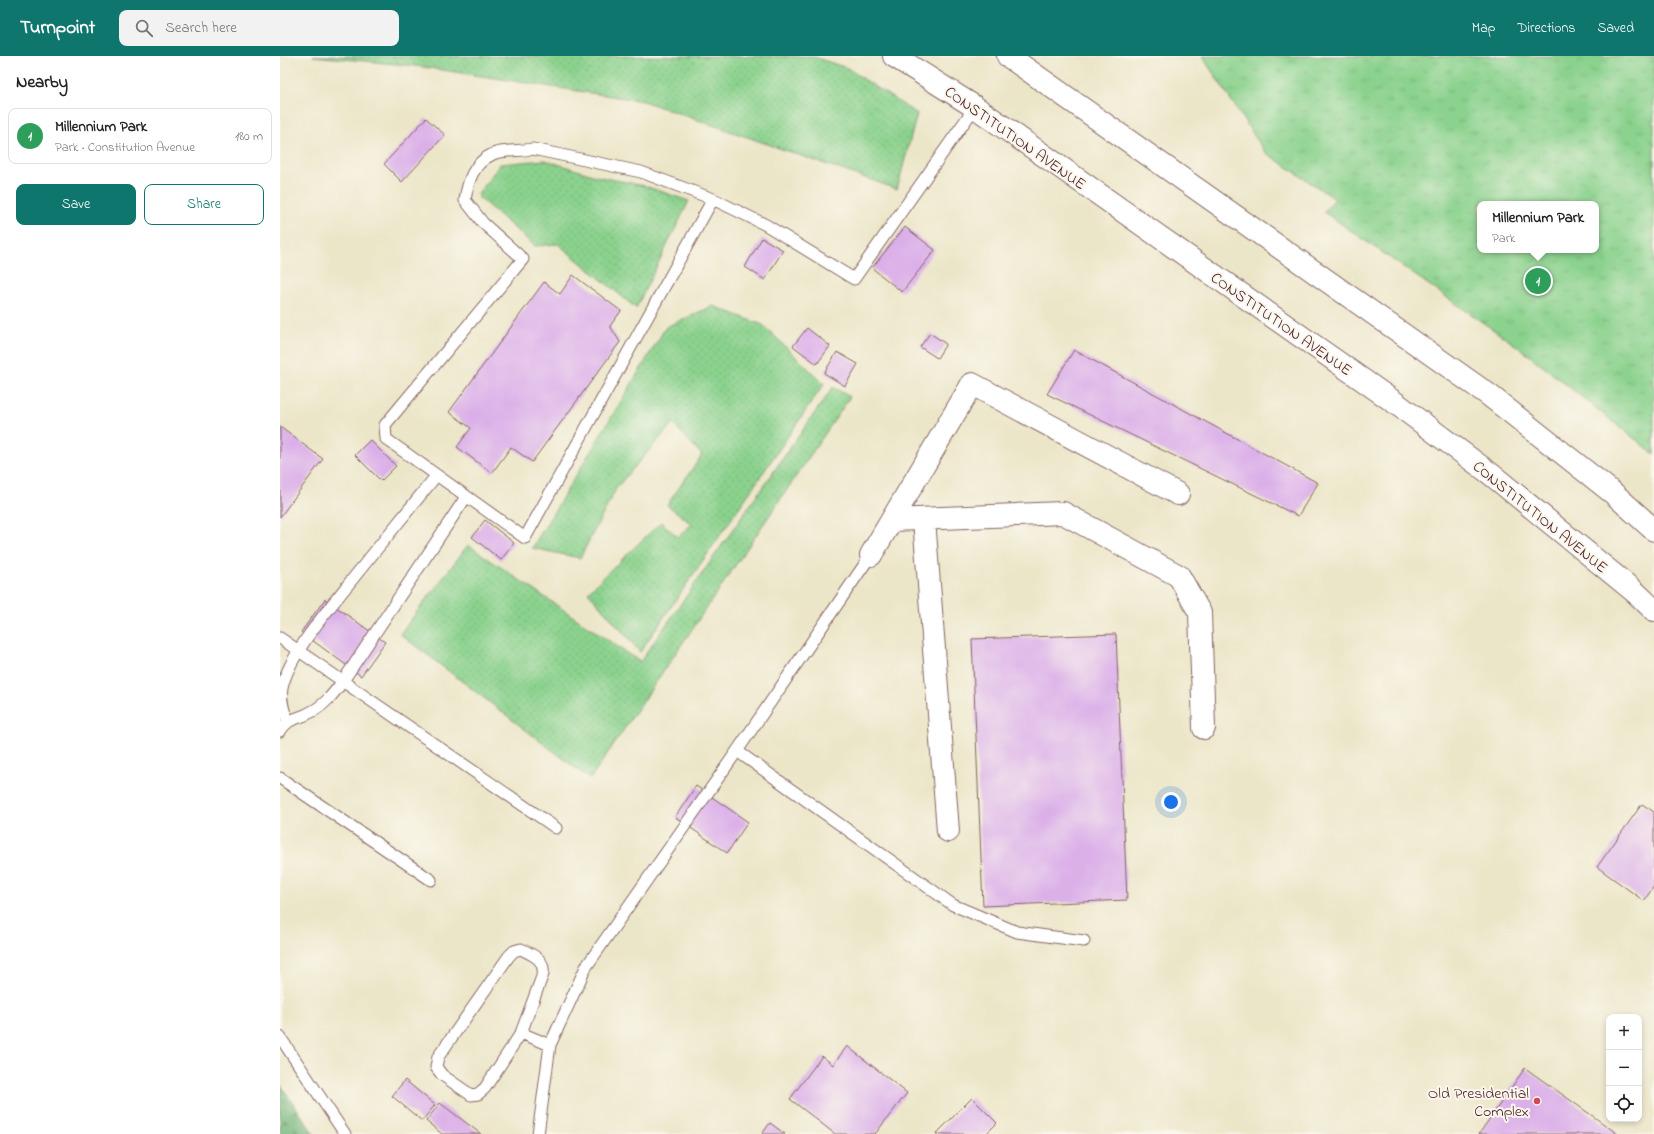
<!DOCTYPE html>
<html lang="en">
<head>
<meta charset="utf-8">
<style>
	body { margin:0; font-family:"Indie Flower",sans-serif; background:#f2f2f2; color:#222 }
	.controls { position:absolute; right:12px; bottom:12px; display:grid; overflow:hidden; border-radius:8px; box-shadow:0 2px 6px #0003 }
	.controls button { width:36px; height:36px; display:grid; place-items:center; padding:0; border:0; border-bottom:1px solid #e0e0e0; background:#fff; color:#222; font:20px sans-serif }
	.you { position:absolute; left:891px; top:746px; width:14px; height:14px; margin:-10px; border:3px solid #fff; border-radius:50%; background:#1a73e8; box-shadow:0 0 0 6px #1a73e833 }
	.badge { display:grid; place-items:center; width:26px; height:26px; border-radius:50%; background:#0f766e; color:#fff; font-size:13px; font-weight:700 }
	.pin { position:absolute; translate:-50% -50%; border:2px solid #fff; box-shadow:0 1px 4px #0006 }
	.popup { position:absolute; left:1197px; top:145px; width:122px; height:52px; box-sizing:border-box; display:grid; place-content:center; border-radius:8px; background:#fff; filter:drop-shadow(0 1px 3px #0005); font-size:13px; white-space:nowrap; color:#767676 }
	.popup b { font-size:15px; color:#222 }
	.popup::after { content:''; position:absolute; left:50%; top:100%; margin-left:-8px; border:8px solid transparent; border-top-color:#fff }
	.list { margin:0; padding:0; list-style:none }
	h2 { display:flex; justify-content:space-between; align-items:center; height:52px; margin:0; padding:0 16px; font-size:17px }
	h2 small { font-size:13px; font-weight:400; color:#767676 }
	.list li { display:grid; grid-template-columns:26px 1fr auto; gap:12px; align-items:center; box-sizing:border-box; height:56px; margin:0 8px 8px; padding:0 8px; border:1px solid #e0e0e0; border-radius:8px }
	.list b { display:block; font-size:15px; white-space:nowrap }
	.list p { margin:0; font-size:13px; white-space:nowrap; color:#767676 }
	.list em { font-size:13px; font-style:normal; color:#767676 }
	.actions { display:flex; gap:8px; padding:12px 16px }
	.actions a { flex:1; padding:9px 0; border:1px solid #0f766e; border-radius:8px; text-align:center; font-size:14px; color:#0f766e }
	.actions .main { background:#0f766e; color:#fff }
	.icon { flex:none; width:22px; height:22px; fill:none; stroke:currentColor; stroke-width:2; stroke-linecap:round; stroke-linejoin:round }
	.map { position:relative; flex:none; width:1374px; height:1078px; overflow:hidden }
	header { display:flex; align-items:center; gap:24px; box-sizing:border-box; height:56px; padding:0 20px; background:#0f766e; color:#fff }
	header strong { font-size:19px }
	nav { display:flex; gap:22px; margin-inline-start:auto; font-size:14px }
	.search { width:280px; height:36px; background:#f2f2f2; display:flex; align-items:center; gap:10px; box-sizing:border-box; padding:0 14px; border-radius:8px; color:#767676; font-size:15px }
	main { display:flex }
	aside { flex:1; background:#fff }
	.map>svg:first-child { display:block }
	.grass { fill:url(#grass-dots); stroke:#6a785c }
	.forest { fill:url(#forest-firs); stroke:#5c6a52 }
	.park { fill:url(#park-tufts); stroke:#6a785c; fill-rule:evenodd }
	.building { fill:#dbb0e9 }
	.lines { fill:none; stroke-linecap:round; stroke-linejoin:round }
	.service-casing { stroke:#836562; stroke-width:13 }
	.minor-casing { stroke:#836562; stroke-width:24 }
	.primary-casing { stroke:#836562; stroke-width:24 }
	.service { stroke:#fff; stroke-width:11 }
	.minor { stroke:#fff; stroke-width:22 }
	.primary { stroke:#fff; stroke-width:22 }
	.poi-dot { fill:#d1495b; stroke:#fbf7ec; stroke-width:1.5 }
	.labels { text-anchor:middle; stroke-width:4; stroke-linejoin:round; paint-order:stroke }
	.street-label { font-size:16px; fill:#4a1f2b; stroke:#fbf7ec }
	.poi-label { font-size:16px; fill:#4a1f2b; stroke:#fbf7ec; text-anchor:end }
</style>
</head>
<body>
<header>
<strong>Turnpoint</strong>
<div class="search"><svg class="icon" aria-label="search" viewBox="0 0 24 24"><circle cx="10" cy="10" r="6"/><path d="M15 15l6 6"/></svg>Search here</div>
<nav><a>Map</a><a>Directions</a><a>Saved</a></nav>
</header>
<main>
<aside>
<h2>Nearby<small></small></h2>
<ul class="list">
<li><span class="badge" style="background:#2e9e5b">1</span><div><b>Millennium Park</b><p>Park · Constitution Avenue</p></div><em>180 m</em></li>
</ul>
<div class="actions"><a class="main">Save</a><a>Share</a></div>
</aside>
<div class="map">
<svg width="1374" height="1078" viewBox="0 0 1374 1078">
	<defs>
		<pattern id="grass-dots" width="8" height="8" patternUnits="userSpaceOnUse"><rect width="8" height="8" fill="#8ad28d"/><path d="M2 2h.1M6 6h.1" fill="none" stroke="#79b47a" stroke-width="1.8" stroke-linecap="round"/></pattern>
		<pattern id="forest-firs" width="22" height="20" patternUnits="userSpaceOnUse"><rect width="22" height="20" fill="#6fb478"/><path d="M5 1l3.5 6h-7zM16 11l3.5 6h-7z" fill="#5d9263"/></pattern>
		<pattern id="park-tufts" width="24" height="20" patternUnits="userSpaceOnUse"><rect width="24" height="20" fill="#8ad28d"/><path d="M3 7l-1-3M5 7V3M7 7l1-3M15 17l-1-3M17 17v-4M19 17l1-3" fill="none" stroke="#79b47a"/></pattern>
	</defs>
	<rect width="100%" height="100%" fill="#fbf7ec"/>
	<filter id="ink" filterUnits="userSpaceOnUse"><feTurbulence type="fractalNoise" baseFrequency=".025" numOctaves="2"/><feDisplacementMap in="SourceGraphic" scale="8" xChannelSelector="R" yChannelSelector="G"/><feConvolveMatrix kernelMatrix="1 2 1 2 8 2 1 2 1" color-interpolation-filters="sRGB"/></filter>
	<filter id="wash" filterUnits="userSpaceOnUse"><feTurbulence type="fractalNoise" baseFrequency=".012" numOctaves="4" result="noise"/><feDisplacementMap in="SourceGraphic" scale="16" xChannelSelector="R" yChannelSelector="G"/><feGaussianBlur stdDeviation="0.9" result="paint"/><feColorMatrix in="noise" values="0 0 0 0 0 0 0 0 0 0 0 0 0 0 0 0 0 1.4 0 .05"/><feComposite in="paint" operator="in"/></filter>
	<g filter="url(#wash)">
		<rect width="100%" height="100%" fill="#ece6c9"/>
		<path class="grass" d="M33,0H531L567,12L637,58L617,133L363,45L136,10Z
			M265,104L316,120L365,130L409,145L356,252L278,188L255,190L197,140L220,108Z
			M433,250L483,269L544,328L360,596L308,536L381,466L398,481L412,468L387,449L422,399L393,367L337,431L300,502L252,492L386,271Z
			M553,331L570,341L310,723L120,578L188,489L360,606Z"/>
		<path class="forest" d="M0,1028L34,1078H0Z"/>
		<path class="park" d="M922,0H1374V398L1241,293L1044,156L1055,143L985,96ZM1200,148H1316V194H1200Z"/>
		<g id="blocks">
			<path class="building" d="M146,62L165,79L122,126L104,108Z
				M625,171L655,194L622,236L592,212Z
				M482,182L503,194L485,224L465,211Z
				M293,219L341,255L330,270L340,286L252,406L231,391L212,417L177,391L191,372L169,356L264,226L280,238Z
				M527,272L550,290L537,308L513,290Z
				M650,277L666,288L657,302L640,291Z
				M794,294L1038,427L1018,460L767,338Z
				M557,296L578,308L565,330L544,317Z
				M0,371L43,403L0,461Z
				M90,384L116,410L101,425L75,399Z
				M205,464L234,487L221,504L192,481Z
				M45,543L105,586L81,620L21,576Z
				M836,578L847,844L703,850L692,583Z
				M416,730L468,766L447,797L395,761Z
				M1362,748L1374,756V830L1364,845L1317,811Z
				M567,990L627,1037L595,1078H555L510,1043L542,1000L553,1009Z
				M1245,1012L1338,1078H1199Z
				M125,1024L155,1049L142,1065L112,1040Z
				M692,1042L717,1067L706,1078H656Z
				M160,1047L201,1078H162L146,1065Z
				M490,1067L505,1078H482Z"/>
		</g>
	</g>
	<g filter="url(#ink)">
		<use href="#blocks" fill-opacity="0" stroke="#836562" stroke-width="1"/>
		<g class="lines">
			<defs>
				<path id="service" d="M253,93L361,116L433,143L245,482L106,383L105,369L243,203L203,167L185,144C188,125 193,107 213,98C222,94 243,95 253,93Z
					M433,143L486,169L574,223L695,51
					M0,582L276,772
					M7,665C4,654 0,644 2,632C10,596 52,549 75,520C102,487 129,453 156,420
					M0,675C11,659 17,665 31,656C45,649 54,637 63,625L186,441
					M457,695L673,849L737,876L804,885
					M0,722L151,824
					M241,977L263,918C265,903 253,899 241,893L234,895L229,900L158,1001L156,1011L162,1019L191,1039L198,1038L205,1032L241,977L270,989
					M0,981L65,1078
					M258,1078L270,989L306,911L457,695L591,499"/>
				<path id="minor" d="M644,463L668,775
					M612,464L783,457L899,520L920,557L924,672
					M591,499L692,328L898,438"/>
				<path id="primary" d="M614,0L695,51L1117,348L1212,419L1355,536L1374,554
					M728,0L1209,339L1333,437L1374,474"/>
			</defs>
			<use href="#service" class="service-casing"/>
			<use href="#minor" class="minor-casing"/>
			<use href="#primary" class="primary-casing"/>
			<use href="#service" class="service"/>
			<use href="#minor" class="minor"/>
			<use href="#primary" class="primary"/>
		</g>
	</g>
	<circle class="poi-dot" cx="1257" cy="1045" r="4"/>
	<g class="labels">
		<g class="street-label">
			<text transform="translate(736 81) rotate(35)" y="6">CONSTITUTION AVENUE</text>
			<text transform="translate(1002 267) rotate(35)" y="6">CONSTITUTION AVENUE</text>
			<text transform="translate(1261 460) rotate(39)" y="6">CONSTITUTION AVENUE</text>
		</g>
		<g class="poi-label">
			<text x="1249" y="1042">Old Presidential<tspan x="1249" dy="18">Complex</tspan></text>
		</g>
	</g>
</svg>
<div class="controls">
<button>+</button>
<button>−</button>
<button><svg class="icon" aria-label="locate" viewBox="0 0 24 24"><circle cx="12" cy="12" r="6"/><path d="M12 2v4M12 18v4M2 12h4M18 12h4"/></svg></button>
</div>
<div class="you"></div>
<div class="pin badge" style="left:1258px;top:225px;background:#2e9e5b">1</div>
<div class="popup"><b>Millennium Park</b>Park</div>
</div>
</main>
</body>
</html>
